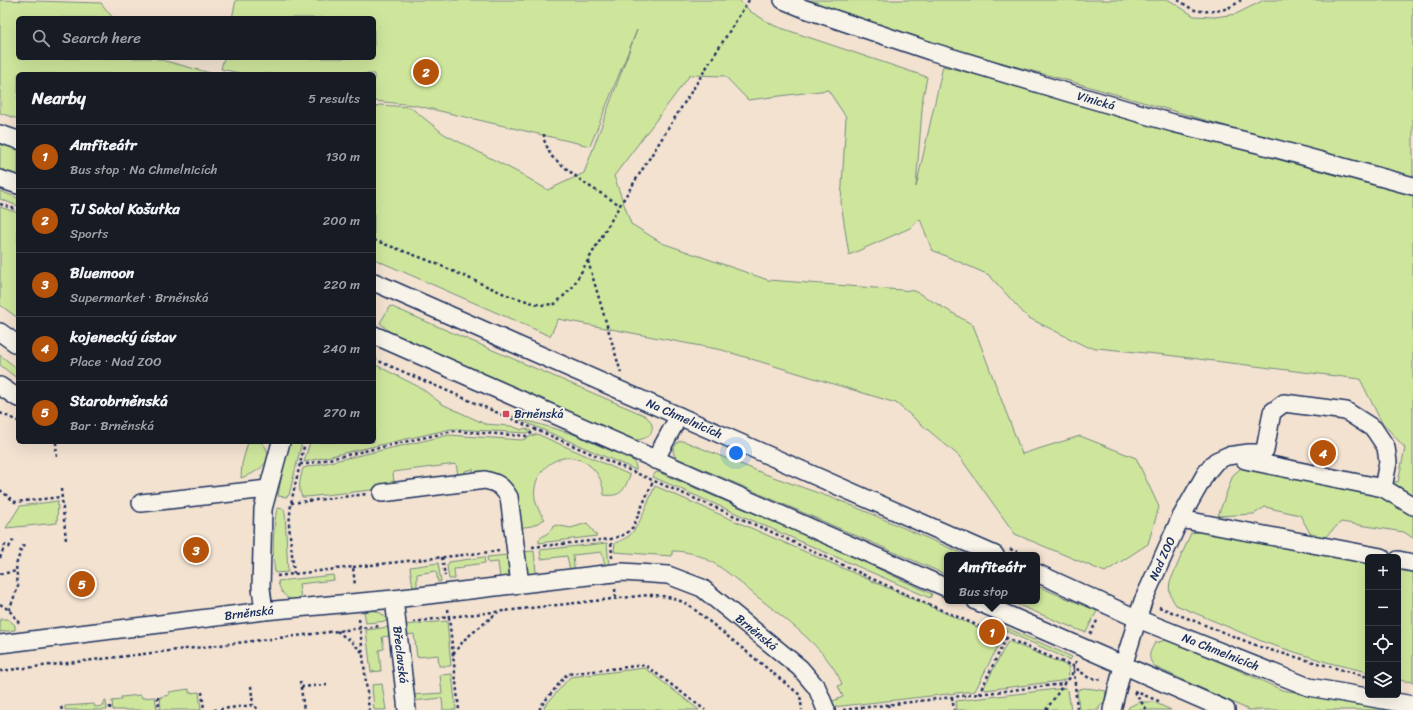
<!DOCTYPE html>
<html lang="en">
<head>
<meta charset="utf-8">
<style>
	body { margin:0; font-family:Sriracha,sans-serif; background:#242831; color:#f1f3f6 }
	.controls { position:absolute; right:12px; bottom:12px; display:grid; overflow:hidden; border-radius:6px; box-shadow:0 4px 16px #0002 }
	.controls button { width:36px; height:36px; display:grid; place-items:center; padding:0; border:0; border-bottom:1px solid #363941; background:#171b24; color:#f1f3f6; font:20px sans-serif }
	.you { position:absolute; left:736px; top:453px; width:14px; height:14px; margin:-10px; border:3px solid #fff; border-radius:50%; background:#1a73e8; box-shadow:0 0 0 6px #1a73e833 }
	.badge { display:grid; place-items:center; width:26px; height:26px; border-radius:50%; background:#b45309; color:#fff; font-size:13px; font-weight:700 }
	.pin { position:absolute; translate:-50% -50%; border:2px solid #fff; box-shadow:0 1px 4px #0006 }
	.popup { position:absolute; left:944px; top:552px; width:96px; height:52px; box-sizing:border-box; display:grid; place-content:center; border-radius:6px; background:#171b24; filter:drop-shadow(0 1px 3px #0005); font-size:13px; white-space:nowrap; color:#9ea1a6 }
	.popup b { font-size:15px; color:#f1f3f6 }
	.popup::after { content:''; position:absolute; left:50%; top:100%; margin-left:-8px; border:8px solid transparent; border-top-color:#171b24 }
	.list { margin:0; padding:0; list-style:none }
	h2 { display:flex; justify-content:space-between; align-items:center; height:52px; margin:0; padding:0 16px; font-size:17px }
	h2 small { font-size:13px; font-weight:400; color:#9ea1a6 }
	.list li { display:grid; grid-template-columns:26px 1fr auto; gap:12px; align-items:center; box-sizing:border-box; height:64px; padding:0 16px; border-top:1px solid #363941 }
	.list b { display:block; font-size:15px; white-space:nowrap }
	.list p { margin:0; font-size:13px; white-space:nowrap; color:#9ea1a6 }
	.list em { font-size:13px; font-style:normal; color:#9ea1a6 }
	.icon { flex:none; width:22px; height:22px; fill:none; stroke:currentColor; stroke-width:2; stroke-linecap:round; stroke-linejoin:round }
	.map { position:relative; flex:none; width:1413px; height:710px; overflow:hidden }
	.search { position:absolute; background:#171b24; box-shadow:0 4px 16px #0002; left:16px; top:16px; width:360px; height:44px; display:flex; align-items:center; gap:10px; box-sizing:border-box; padding:0 14px; border-radius:6px; color:#9ea1a6; font-size:15px }
	.panel { position:absolute; background:#171b24; box-shadow:0 4px 16px #0002; left:16px; top:72px; width:360px; height:372px; border-radius:6px }
	.map>svg:first-child { display:block }
	.green { fill:#cee69c; stroke:#748a7d }
	.lines { fill:none; stroke-linecap:round; stroke-linejoin:round }
	.minor-casing { stroke:#1b2f5e; stroke-width:20 }
	.path { stroke:#1b2f5e; stroke-width:2.5; stroke-dasharray:3 3; stroke-linecap:butt }
	.minor { stroke:#f7f3e8; stroke-width:17 }
	.poi-dot { fill:#d1495b; stroke:#f7f3e8; stroke-width:1.5 }
	.labels { text-anchor:middle; stroke-width:3.5; stroke-linejoin:round; paint-order:stroke }
	.street-label { font-size:12px; fill:#1b2f5e; stroke:#f7f3e8 }
	.poi-label { font-size:12px; fill:#1b2f5e; stroke:#f7f3e8; text-anchor:start }
</style>
</head>
<body>
<div class="map">
<svg width="1413" height="710" viewBox="0 0 1413 710">
	<rect width="100%" height="100%" fill="#f3e2d0"/>
	<filter id="ink" filterUnits="userSpaceOnUse"><feTurbulence type="fractalNoise" baseFrequency=".025" numOctaves="2"/><feDisplacementMap in="SourceGraphic" scale="8" xChannelSelector="R" yChannelSelector="G"/><feConvolveMatrix kernelMatrix="1 2 1 2 8 2 1 2 1" color-interpolation-filters="sRGB"/></filter>
	<g filter="url(#ink)">
		<path class="green" d="M0,0L101,3L113,18H18V58H154L214,74H18V119L0,113Z
			M236,0H739L751,12L775,26L927,77L923,97L916,187L943,66L1413,191V538L1404,532L1341,522L1322,540L1310,533L1300,515L1265,507L1254,514L1218,516L1233,475L1253,458L1340,480L1398,482L1405,448L1381,421L1360,379L1166,355L1087,347L1027,317L989,275L932,250L920,219L910,228L849,255L841,203L846,117L828,90L748,100L725,76L690,75L614,176L631,224L662,243L768,280L915,291L973,325L1022,454L1080,436L1136,458L1159,507L1148,544L1105,572L1015,534L959,456L896,403L722,350L558,319L550,336L374,259V108L379,105L410,107L444,134L521,174L548,190L584,173L637,30L590,146L414,105L374,101V74H244L221,69L224,58H374V18H232Z
			M804,0H1169L1194,16L1215,17L1236,14L1264,0H1413V177L1288,144L1059,78L942,47Z
			M0,142L18,148V177L0,171Z
			M0,191L18,198V206L0,199Z
			M0,207L18,213V318L0,305Z
			M390,306L644,415C659,425 652,440 635,440L399,337L390,332L380,323Z
			M0,355L18,369V379L0,365Z
			M374,364L421,388L442,404L485,424L511,426L522,430L524,428L531,431L529,433L451,429L304,462L310,442H374Z
			M511,416L573,434L634,461L636,467V470Z
			M537,434L630,475C624,490 622,497 604,495C603,483 599,473 589,465C556,440 515,484 545,519L532,526L518,528L515,496L474,474L473,469L465,471V476L458,475L456,464L393,472L394,484L381,489L306,497H302C297,488 301,477 303,468L449,435L522,440Z
			M682,441L686,442L765,474L846,503L966,555H947V575L677,458L674,455L673,449L678,442Z
			M248,442H262C263,445 266,447 267,450C272,465 253,474 241,478L242,464Z
			M290,442H302L289,495L286,497L278,496L283,467Z
			M658,472L834,548L932,594L930,598L653,477L655,473Z
			M655,486L1002,638L975,691L833,707L830,702L843,697L838,686L842,684C828,649 784,618 755,595C738,581 722,566 702,557C693,553 682,551 672,551V556L614,552L615,543C620,541 625,539 629,536C641,525 648,501 655,486Z
			M58,501L57,523L6,528L20,506Z
			M277,508L284,509L285,513L288,572L275,573C272,551 273,530 277,508Z
			M587,523L597,536L539,543V539L549,532L555,525L571,528Z
			M1204,531L1368,562V672L1330,663L1266,643L1176,605C1171,598 1168,590 1170,582L1191,533Z
			M607,543L609,566H605L602,552L573,555L574,568V569L570,570L567,556L541,559L540,550Z
			M534,551L536,572L535,575H529L525,573L521,552Z
			M508,555L509,575L506,577L500,578L498,562L488,563L487,557Z
			M484,557L485,563L463,566L464,568L454,569L455,579H449L447,566L449,562Z
			M438,563L441,581L438,582L436,571L417,574V588H413L410,567Z
			M1398,568L1413,571V682L1398,680Z
			M333,575L334,580L299,584L301,599L291,600C284,596 279,589 278,581Z
			M1037,586L1097,611L1086,632L1081,631L1009,601H1037Z
			M374,610L382,614L388,621L366,623L364,611Z
			M0,619H8L15,625V630L0,632Z
			M447,621L451,666H439L438,655L417,657L414,634L405,635L404,625Z
			M389,627V636L382,637L384,649L379,650L381,671L371,672L366,630Z
			M1007,628L1072,657L1070,660L1006,631Z
			M1166,640L1229,666L1282,690L1405,710H1249L1155,667C1147,658 1149,653 1155,643Z
			M1008,641L1068,666C1071,673 1068,679 1061,681L985,690L984,687Z
			M645,668L699,710H545L544,707L570,677Z
			M452,674L456,710H443L442,698L413,701L412,695L442,693L440,675Z
			M382,684L386,710H374L372,685Z
			M1066,688L1068,690L1071,710H957L956,701Z
			M1084,688L1094,689L1106,691L1105,702L1099,707V710H1079L1077,690Z
			M189,689V693L199,692L201,710H161L160,697L169,695V692Z
			M141,695L142,698L155,697L157,710H113L112,701L121,700V697Z
			M106,701L107,710H65V706L94,704L95,707L104,706V702Z
			M1139,702H1154L1171,710H1128L1129,707Z"/>
		<g class="lines">
			<defs>
				<g id="minor">
					<path id="s1" d="M783,0L805,9L930,51L1066,92L1173,123L1262,145L1413,186"/>
					<path d="M0,134L18,140"/>
					<path d="M0,179L18,185"/>
					<path id="s2" d="M374,282L995,555"/>
					<path d="M0,332L18,345"/>
					<path d="M374,335L947,588"/>
					<path d="M0,386L18,398"/>
					<path d="M655,460L679,416"/>
					<path d="M1245,460L1383,488L1413,506"/>
					<path d="M382,493L485,480C498,483 502,486 509,497L520,584"/>
					<path d="M141,503L268,489"/>
					<path d="M1180,519L1381,557"/>
					<path d="M1398,560L1413,563"/>
					<path id="s3" d="M1037,573L1138,619L1309,687L1413,705"/>
					<path id="s4" d="M394,599L407,710"/>
					<path d="M976,601L1226,710"/>
					<path d="M264,611L261,588L263,509L281,442"/>
					<path id="s5" d="M0,644L264,611L394,599L622,572L668,575L702,588L800,668L817,688L826,710"/>
					<path id="s6" d="M1112,710L1123,666L1143,601L1180,519L1206,473L1216,461L1227,456L1249,453H1262L1265,450L1272,412L1284,403L1346,411L1374,429L1386,447L1388,462L1383,488"/>
				</g>
			</defs>
			<use href="#minor" class="minor-casing"/>
			<path class="path" d="M1178,0C1183,3 1189,8 1195,10C1212,13 1228,11 1241,0
				M544,134V140L551,156L584,183L620,205
				M0,204L18,210
				M374,240L430,261L507,295L540,305L555,304L572,288L620,205L749,0
				M588,261L621,373
				M374,359L767,530L914,598L1048,656L1073,666L1089,678L1103,680
				M0,413L18,421
				M56,442L57,459
				M300,464H307L453,431L527,436L536,430
				M61,489L66,540
				M0,490L15,502L61,497
				M291,503L367,494
				M532,547L611,539
				M1010,549L1025,555
				M442,557L445,576
				M0,558L5,545L9,547L14,539
				M612,558L611,539L626,534L633,527L653,481
				M353,567L499,551
				M0,574L17,571
				M294,574L289,526L291,503L305,442
				M277,576L353,567L355,586
				M615,589L616,598
				M0,604L9,610L21,625
				M1159,607L1263,648L1368,677
				M448,609L449,617L648,595C664,595 675,598 689,605L800,695L802,710
				M9,610L18,587L16,565L22,547L27,544
				M359,619L369,710
				M413,622L449,617L459,710
				M337,631L354,644L362,652
				M1090,634L1098,619
				M453,654L465,639L498,612
				M1074,670L1077,710
				M0,671L380,626
				M300,681L304,710
				M251,686L253,705
				M301,687L327,685
				M1134,691L1161,702
				M202,692L204,710
				M1134,692L1147,710
				M979,694L1006,638
				M158,697L159,710
				M952,697L954,710
				M888,704L889,710
				M110,706V710
				M61,707L62,710
				M214,710L253,705L259,710
				M540,710V707L567,674L645,665L705,710
				M843,710L1063,684L1071,677L1076,661
				M1046,710L1064,684"/>
			<use href="#minor" class="minor"/>
		</g>
	</g>
	<rect class="poi-dot" x="502" y="410" width="8" height="8" rx="2"/>
	<g class="labels">
		<g class="street-label">
			<text dy="4" stroke="none"><textPath href="#s1" startOffset="329">Vinická</textPath></text>
			<text dy="4" stroke="none"><textPath href="#s2" startOffset="339">Na Chmelnicích</textPath></text>
			<text dy="4" stroke="none"><textPath href="#s6" startOffset="160">Nad ZOO</textPath></text>
			<text dy="4" stroke="none"><textPath href="#s5" startOffset="251">Brněnská</textPath></text>
			<text dy="4" stroke="none"><textPath href="#s5" startOffset="779">Brněnská</textPath></text>
			<text dy="4" stroke="none"><textPath href="#s3" startOffset="200">Na Chmelnicích</textPath></text>
			<text dy="4" stroke="none"><textPath href="#s4" startOffset="56">Břeclavská</textPath></text>
		</g>
		<g class="poi-label">
			<text x="514" y="418">Brněnská</text>
		</g>
	</g>
</svg>
<div class="controls">
<button>+</button>
<button>−</button>
<button><svg class="icon" aria-label="locate" viewBox="0 0 24 24"><circle cx="12" cy="12" r="6"/><path d="M12 2v4M12 18v4M2 12h4M18 12h4"/></svg></button>
<button><svg class="icon" aria-label="layers" viewBox="0 0 24 24"><path d="M12 4l9 5-9 5-9-5zM3 14l9 5 9-5"/></svg></button>
</div>
<div class="you"></div>
<div class="pin badge" style="left:992px;top:632px">1</div>
<div class="popup"><b>Amfiteátr</b>Bus stop</div>
<div class="pin badge" style="left:426px;top:72px">2</div>
<div class="pin badge" style="left:196px;top:550px">3</div>
<div class="pin badge" style="left:1323px;top:453px">4</div>
<div class="pin badge" style="left:82px;top:584px">5</div>
<div class="search"><svg class="icon" aria-label="search" viewBox="0 0 24 24"><circle cx="10" cy="10" r="6"/><path d="M15 15l6 6"/></svg>Search here</div>
<section class="panel">
<h2>Nearby<small>5 results</small></h2>
<ul class="list">
<li><span class="badge">1</span><div><b>Amfiteátr</b><p>Bus stop · Na Chmelnicích</p></div><em>130 m</em></li>
<li><span class="badge">2</span><div><b>TJ Sokol Košutka</b><p>Sports</p></div><em>200 m</em></li>
<li><span class="badge">3</span><div><b>Bluemoon</b><p>Supermarket · Brněnská</p></div><em>220 m</em></li>
<li><span class="badge">4</span><div><b>kojenecký ústav</b><p>Place · Nad ZOO</p></div><em>240 m</em></li>
<li><span class="badge">5</span><div><b>Starobrněnská</b><p>Bar · Brněnská</p></div><em>270 m</em></li>
</ul>
</section>
</div>
</body>
</html>
